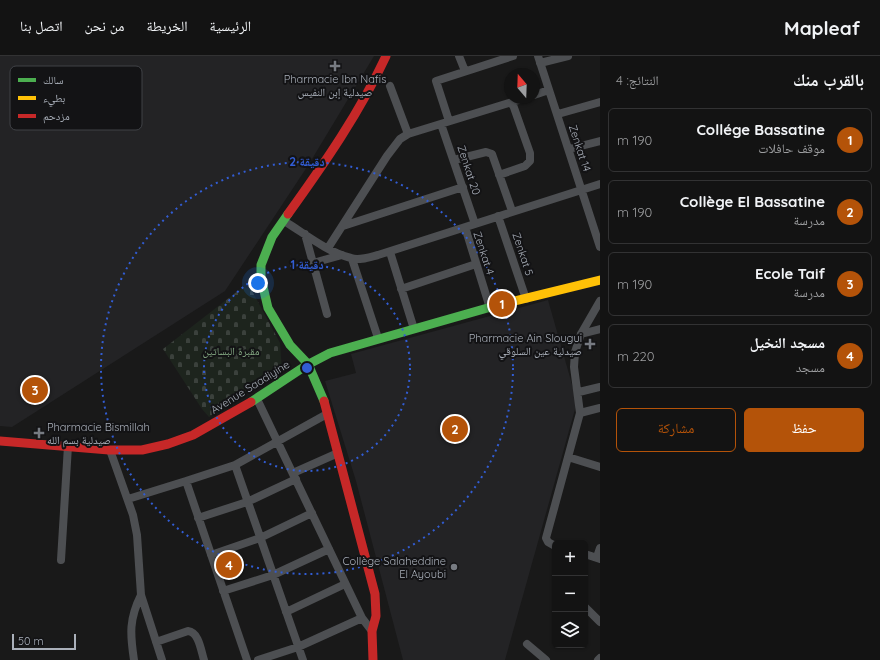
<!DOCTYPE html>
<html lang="ar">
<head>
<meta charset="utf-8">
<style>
	body { margin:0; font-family:Quicksand,"Noto Naskh Arabic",sans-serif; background:#1c1c1c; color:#f1f3f6; direction:rtl }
	.controls { position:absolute; right:12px; bottom:12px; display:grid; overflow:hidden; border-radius:6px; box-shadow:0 1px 3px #0004 }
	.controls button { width:36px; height:36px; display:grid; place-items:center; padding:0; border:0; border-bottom:1px solid #323233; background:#131313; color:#f1f3f6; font:20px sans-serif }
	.compass { position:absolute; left:504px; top:12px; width:36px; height:36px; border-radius:50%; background:#131313; box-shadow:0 1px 3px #0004; rotate:341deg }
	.scale { position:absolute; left:12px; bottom:10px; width:64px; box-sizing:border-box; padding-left:4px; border:2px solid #aab0ba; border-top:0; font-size:11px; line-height:14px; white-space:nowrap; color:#aab0ba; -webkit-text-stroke:3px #131315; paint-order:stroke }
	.you { position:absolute; left:258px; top:227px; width:14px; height:14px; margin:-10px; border:3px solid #fff; border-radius:50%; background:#1a73e8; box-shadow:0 0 0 6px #1a73e833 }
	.badge { display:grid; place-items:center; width:26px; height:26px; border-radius:50%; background:#b45309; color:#fff; font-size:13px; font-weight:700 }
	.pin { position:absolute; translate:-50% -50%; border:2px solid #fff; box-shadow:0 1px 4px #0006 }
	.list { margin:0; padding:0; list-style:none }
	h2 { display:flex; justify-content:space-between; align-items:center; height:52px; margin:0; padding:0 16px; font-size:17px }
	h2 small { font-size:13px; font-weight:400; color:#9d9ea0 }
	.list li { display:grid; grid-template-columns:26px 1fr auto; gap:12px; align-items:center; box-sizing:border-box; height:64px; margin:0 8px 8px; padding:0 8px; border:1px solid #323233; border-radius:6px }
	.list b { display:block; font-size:15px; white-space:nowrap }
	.list p { margin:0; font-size:13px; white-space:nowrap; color:#9d9ea0 }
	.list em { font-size:13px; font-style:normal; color:#9d9ea0 }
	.actions { display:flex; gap:8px; padding:12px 16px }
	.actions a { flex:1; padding:9px 0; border:1px solid #b45309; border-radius:6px; text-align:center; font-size:14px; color:#b45309 }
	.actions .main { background:#b45309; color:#fff }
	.icon { flex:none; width:22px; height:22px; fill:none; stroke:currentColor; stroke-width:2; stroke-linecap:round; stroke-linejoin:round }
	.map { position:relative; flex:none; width:600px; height:604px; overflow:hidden; direction:ltr }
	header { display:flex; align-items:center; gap:24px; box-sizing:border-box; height:56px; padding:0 20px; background:#131313; border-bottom:1px solid #323233 }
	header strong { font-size:19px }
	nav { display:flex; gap:22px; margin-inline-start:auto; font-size:14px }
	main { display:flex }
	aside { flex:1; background:#131313 }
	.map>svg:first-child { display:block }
	.built { fill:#232325 }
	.cemetery { fill:url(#cemetery-stones) }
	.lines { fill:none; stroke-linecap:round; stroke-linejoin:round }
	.street { stroke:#4d4f52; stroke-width:8 }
	.fast { stroke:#4caf50; stroke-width:9 }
	.slow { stroke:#ffc107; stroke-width:9 }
	.jam { stroke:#c62828; stroke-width:9 }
	.ring { fill:none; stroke:#325dd4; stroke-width:2; stroke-dasharray:2 4 }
	.poi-dot { fill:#777b82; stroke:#131315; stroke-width:1.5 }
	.labels { text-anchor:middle; stroke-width:4; stroke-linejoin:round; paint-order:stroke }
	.poi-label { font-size:11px; fill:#aab0ba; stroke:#131315; text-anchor:end }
	.street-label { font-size:11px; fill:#aab0ba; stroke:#131315 }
	.park-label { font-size:11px; fill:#82a681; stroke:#131315 }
	.key { fill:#131315; stroke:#404247; stroke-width:1 }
	.key-label { font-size:11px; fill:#aab0ba }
	.centre { fill:#325dd4; stroke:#131315; stroke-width:2 }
	.ring-label { font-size:12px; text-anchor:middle; font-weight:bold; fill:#325dd4; stroke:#131315; stroke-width:4; stroke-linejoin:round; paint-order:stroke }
</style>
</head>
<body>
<header>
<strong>Mapleaf</strong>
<nav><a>الرئيسية</a><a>الخريطة</a><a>من نحن</a><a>اتصل بنا</a></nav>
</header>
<main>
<aside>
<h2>بالقرب منك<small>النتائج: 4</small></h2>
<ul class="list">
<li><span class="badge">1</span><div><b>Collége Bassatine</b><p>موقف حافلات</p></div><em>190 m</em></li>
<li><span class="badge">2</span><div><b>Collège El Bassatine</b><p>مدرسة</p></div><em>190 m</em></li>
<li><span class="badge">3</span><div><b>Ecole Taif</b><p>مدرسة</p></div><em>190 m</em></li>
<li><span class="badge">4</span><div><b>مسجد النخيل</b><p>مسجد</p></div><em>220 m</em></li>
</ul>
<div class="actions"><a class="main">حفظ</a><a>مشاركة</a></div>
</aside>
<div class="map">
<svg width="600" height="604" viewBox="0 0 600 604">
	<defs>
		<pattern id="cemetery-stones" width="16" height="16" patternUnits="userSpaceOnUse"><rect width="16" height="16" fill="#1d241d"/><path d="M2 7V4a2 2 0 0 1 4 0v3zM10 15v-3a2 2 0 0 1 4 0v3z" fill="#3b413c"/></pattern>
	</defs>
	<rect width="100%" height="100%" fill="#191919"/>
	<path class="built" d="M0,0H374L309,108L225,235L12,371L0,370V244L14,245L0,244Z
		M548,244L577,346L505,604H403L356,425L325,325L356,317L351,298Z"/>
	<path class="cemetery" d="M243,231L251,233L280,287L282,316L209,361L202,353L163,293Z"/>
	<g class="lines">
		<path class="street" d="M459,0L465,15
			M538,0L600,191
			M540,7L568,0
			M390,30L408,78
			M534,39L549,34
			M558,58L600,46
			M449,65L436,25L513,0
			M441,68L475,168
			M569,93L600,85
			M454,104L486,96L492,98L512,155
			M499,119L525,110L530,105V97L512,46
			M498,160L526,243
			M284,165C304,177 327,196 351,202C359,205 370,201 378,199L600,128
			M343,170L463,131
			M465,171L490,252
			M305,178L327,258
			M328,192L387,100L400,83L408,78L525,42
			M390,196L414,273
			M352,203L378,282
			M313,207L342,199
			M401,233L476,208
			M581,278L600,273
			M579,336L600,331
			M257,343L362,562L372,575
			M580,357L600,352
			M110,394L133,459L137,479L141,539L162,604
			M568,401L600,411
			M235,409L303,604
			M293,417L338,397
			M186,425L235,409L327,358
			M128,443L186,425L247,604
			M198,462L247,446L296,423
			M555,490L548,486L546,482L580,357L574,311L575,296L581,278L600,245
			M585,498L600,503
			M211,499L260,482L312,457
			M597,501L600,492
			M61,504L68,390
			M223,535L273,519L329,493
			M585,551L600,566
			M286,556L345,528
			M156,586L188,575C199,576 201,595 204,604
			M527,588L546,604
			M134,604C130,578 129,563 141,539
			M258,604L298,591L362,562
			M598,604L600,602"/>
		<path class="fast" d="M288,158L272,181L261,209V222L268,252L290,289L308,308L324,345
			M251,346L307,309L330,297L498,249"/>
		<path class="slow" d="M498,249L600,224"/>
		<path class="jam" d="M288,158C324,108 360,56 386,0
			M324,345L375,538L376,560L372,575L373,604
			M0,385L109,394H142L168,388L193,379L251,346"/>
	</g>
	<g class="ring">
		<circle cx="307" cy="312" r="103"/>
		<circle cx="307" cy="312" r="206"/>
	</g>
	<g class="poi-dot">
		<path d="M333 4h4v4h4v4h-4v4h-4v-4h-4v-4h4z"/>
		<path d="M588 282h4v4h4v4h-4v4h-4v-4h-4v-4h4z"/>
		<path d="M37 371h4v4h4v4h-4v4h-4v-4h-4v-4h4z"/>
		<circle cx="454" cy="511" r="4"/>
	</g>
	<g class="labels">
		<g class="poi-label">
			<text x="335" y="27" text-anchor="middle">Pharmacie Ibn Nafis<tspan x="335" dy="13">صيدلية إبن النفيس</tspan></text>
			<text x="582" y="286">Pharmacie Ain Slougui<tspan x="582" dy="13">صيدلية عين السلوقي</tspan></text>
			<text x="47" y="375" text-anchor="start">Pharmacie Bismillah<tspan x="47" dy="13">صيدلية بسم الله</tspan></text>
			<text x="446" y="509">Collège Salaheddine<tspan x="446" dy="13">El Ayoubi</tspan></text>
		</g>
		<g class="street-label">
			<text transform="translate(580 92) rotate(72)" y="4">Zenkat 14</text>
			<text transform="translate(469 114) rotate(72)" y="4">Zenkat 20</text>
			<text transform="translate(484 197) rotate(72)" y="4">Zenkat 4</text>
			<text transform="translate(523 198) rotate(72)" y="4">Zenkat 5</text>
			<text transform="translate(250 331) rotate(-32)" y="4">Avenue Saadiyine</text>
		</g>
		<g class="park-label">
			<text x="231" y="299">مقبرة البساتين</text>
		</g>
	</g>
	<rect x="10" y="10" width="132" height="64" rx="6" class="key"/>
	<rect x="18" y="22" width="18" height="4" fill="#4caf50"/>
	<rect x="18" y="40" width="18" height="4" fill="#ffc107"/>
	<rect x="18" y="58" width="18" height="4" fill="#c62828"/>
	<g class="key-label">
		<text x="43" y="28">سالك</text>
		<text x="43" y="46">بطيء</text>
		<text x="43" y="64">مزدحم</text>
	</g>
	<circle cx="307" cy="312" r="6" class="centre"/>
	<g class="ring-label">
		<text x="307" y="110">2 دقيقة</text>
		<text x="307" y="213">1 دقيقة</text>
	</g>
</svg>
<div class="controls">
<button>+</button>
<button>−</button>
<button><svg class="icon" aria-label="layers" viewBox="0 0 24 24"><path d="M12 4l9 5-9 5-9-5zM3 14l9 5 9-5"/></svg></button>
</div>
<svg class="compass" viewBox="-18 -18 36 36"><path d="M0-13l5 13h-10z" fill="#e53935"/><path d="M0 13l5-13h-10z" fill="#9d9ea0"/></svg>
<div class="scale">50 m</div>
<div class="you"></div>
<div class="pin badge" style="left:502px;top:248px">1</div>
<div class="pin badge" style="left:455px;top:373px">2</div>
<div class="pin badge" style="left:35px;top:334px">3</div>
<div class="pin badge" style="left:229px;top:509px">4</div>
</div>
</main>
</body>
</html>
